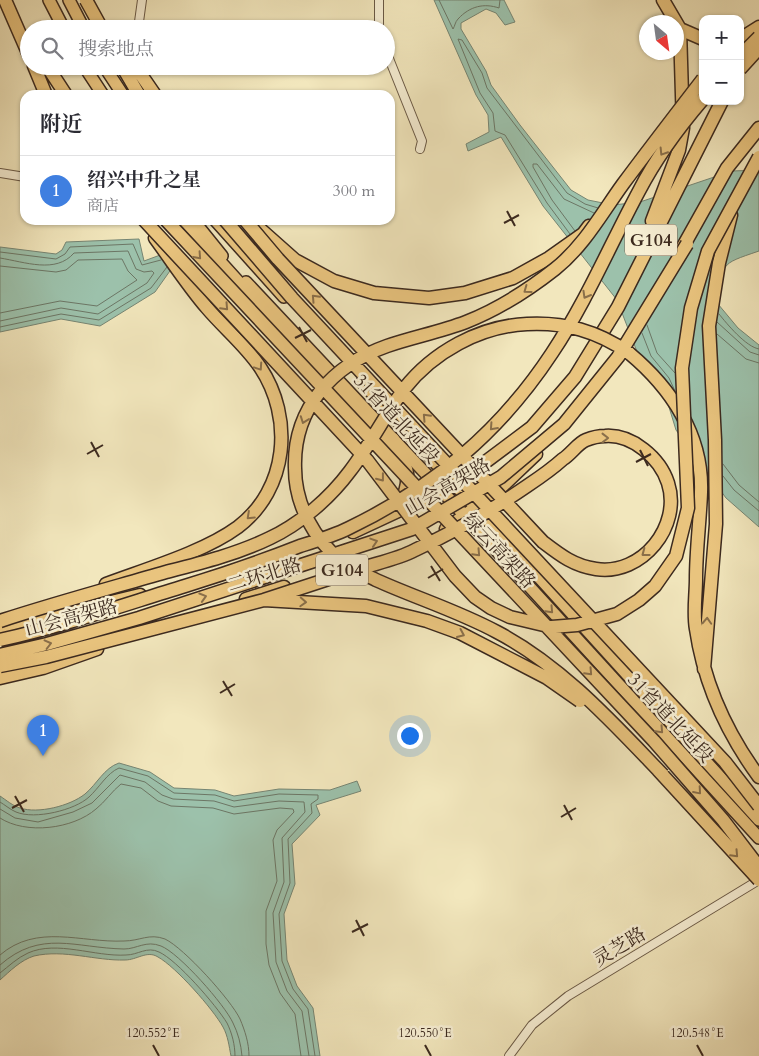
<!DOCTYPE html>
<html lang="zh">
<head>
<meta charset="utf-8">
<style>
	body { margin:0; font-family:Cardo,"Noto Serif SC",serif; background:#f7f7f7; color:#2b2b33 }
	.controls { position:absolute; right:15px; top:15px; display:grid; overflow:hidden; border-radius:10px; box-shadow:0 1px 4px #0004 }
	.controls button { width:45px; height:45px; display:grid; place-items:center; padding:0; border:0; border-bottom:1px solid #e1e1e2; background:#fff; color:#2b2b33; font:25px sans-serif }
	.compass { position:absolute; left:639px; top:15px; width:45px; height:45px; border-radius:50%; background:#fff; box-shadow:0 1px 4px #0004; rotate:151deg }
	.you { position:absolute; left:409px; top:735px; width:18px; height:18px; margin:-12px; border:4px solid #fff; border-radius:50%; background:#1a73e8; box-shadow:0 0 0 8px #1a73e833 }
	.badge { display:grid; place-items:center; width:32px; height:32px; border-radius:50%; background:#8f2418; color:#fff; font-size:16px; font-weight:700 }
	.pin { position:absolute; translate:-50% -41px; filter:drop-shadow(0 1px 2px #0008) }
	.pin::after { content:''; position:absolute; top:26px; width:18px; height:15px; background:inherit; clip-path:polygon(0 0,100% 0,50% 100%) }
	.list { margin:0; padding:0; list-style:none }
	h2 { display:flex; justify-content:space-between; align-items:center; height:65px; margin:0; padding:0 20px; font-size:21px }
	h2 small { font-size:16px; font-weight:400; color:#7c7c81 }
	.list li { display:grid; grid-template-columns:32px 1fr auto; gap:15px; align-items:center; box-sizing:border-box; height:70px; padding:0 20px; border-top:1px solid #e1e1e2 }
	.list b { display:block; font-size:19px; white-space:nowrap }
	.list p { margin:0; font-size:16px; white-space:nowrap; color:#7c7c81 }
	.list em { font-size:16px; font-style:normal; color:#7c7c81 }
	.icon { flex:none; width:28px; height:28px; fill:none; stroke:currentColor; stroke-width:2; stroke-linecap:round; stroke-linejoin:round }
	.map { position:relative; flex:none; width:759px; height:1056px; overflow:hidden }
	.search { position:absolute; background:#fff; box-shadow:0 1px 4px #0004; left:20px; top:20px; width:375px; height:55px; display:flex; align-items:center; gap:12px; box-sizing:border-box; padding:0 18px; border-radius:28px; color:#7c7c81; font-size:19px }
	.panel { position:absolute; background:#fff; box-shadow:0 1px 4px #0004; left:20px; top:90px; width:375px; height:135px; border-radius:15px }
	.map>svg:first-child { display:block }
	.water { fill:#9cc1ab; stroke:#768573 }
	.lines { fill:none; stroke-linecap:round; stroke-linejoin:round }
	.shore { stroke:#6c7665; stroke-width:1 }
	.minor-casing { stroke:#6a5946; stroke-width:10 }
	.primary-casing { stroke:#3c2a1f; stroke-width:14 }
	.trunk-casing { stroke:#3c2a1f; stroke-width:15 }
	.minor { stroke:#f7efd4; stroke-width:8 }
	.primary { stroke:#e9c47e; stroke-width:11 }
	.trunk { stroke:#e9c47e; stroke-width:12 }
	.trunk-bridge-casing { stroke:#3c2a1f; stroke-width:15; stroke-linecap:butt }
	.trunk-bridge { stroke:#e9c47e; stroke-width:12 }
	.oneway { stroke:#8a6f4a }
	.ticks { fill:none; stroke:#3c2a1f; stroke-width:2 }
	.labels { text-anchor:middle; stroke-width:5; stroke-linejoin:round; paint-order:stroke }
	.shield { fill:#f7efd4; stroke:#746555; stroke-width:1 }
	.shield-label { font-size:18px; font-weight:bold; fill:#3c2a1f }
	.street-label { font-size:19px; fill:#3c2a1f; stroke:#f7efd4 }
	.ticks-label { font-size:12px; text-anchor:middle; fill:#3c2a1f; stroke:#f7efd4; stroke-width:5; stroke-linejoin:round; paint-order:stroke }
</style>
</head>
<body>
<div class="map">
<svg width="759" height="1056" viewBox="0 0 759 1056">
	<rect width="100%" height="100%" fill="#f2e7bd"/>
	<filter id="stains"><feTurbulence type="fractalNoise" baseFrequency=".004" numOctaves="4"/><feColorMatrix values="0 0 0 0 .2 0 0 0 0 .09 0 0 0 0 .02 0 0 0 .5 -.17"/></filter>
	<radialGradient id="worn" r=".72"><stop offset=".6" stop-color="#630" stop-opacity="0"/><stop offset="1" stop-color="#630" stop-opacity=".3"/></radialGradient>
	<path class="water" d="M434,0H504L515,22L505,25L496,13L486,9L461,23V29L486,71L491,85L520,125L571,190L588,200L613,205L640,202L732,171L759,170V251C718,265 724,262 718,304L738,328L759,345V527L726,498L676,430L665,394L641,362L617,300L543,206L501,137L468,151L466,144L489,132L488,115L476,95Z
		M139,239L144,261L171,251L177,261L155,292L100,326L61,319L0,332V247L56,254L62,250L66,242Z
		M119,763L150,772L174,788L215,790L234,796L279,789L330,790L357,781L361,791L316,805L320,815L292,844L295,884L284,914L287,960L297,986L313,1008L320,1056H231C229,1046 228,1036 223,1027C213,1009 176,967 158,957C147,950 137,960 125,960C96,961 64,949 34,956C21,960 10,971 0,980V796C6,800 13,806 20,808C38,814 70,806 85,794C97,784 104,768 119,763Z"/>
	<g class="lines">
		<path class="shore" d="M439,0L453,29C455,26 455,22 458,19C470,6 484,3 499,8L500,0
			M575,231L552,200L533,167V164H537L564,199L594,213
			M570,234L547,203L505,135L495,131L493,113L480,93L458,39L462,40L482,73L487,88L567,193L585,204L598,208
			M0,252L56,259L65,254L70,247L133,244L142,265L161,260
			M0,258C25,262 56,274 74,253L128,251L136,269L144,272L152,271L154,273L147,283L98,314L61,308L0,321
			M0,266L56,272L66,270L78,260L122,259L128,271L137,280L97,306L60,301L0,313
			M719,314C727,324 746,347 759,349
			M717,322L750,352L759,355
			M647,325L657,353L675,373
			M0,327L61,314L99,320L151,288L167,267
			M642,333L651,356L669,378L675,391
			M717,334L746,359L759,363
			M723,464L739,485L759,502
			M723,476L734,490L759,511
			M0,802C5,805 11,810 16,812C35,820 75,810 89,797C99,788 107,773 119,768L148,776L174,793L215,795L234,801L279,794L318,795V799L311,804L312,813L288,839L290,883L279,914L282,961L293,989L308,1009L315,1056
			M0,809L15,818L38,822L73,812L92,803L120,775L145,782L162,795L173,799L214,801L234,807L279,801L304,802L305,812L282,838L284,882L273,913L276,962L287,991L302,1011L309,1056
			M0,818C26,835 73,829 96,809C105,802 112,791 121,784L141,788L158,801L171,806L213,808L234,814L280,808L293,809L294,812L277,830L273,840L277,881L266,911V944L269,965L280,993L295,1014L301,1056
			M0,955C37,923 81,943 124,941C140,941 149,933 165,939C184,948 231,1000 240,1019C245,1031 249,1043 249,1056
			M0,965C41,929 75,948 124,949C137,949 146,940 161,946C179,953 225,1005 233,1023C238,1033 241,1044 242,1056
			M0,973C9,966 17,958 28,953C57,940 95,957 126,955C138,955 147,946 159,952C177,960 216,1005 227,1023C232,1033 235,1045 235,1056"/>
		<defs>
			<path id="minor" d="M379,0V29
				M138,29L142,0
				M386,51L422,141L420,149
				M0,173L25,177
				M509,1056L532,1025L568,996L759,880"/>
			<path id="primary" d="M49,0L64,29
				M69,0L84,29
				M84,66L103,95
				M104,66L123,95
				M193,220L222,256
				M215,220L284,297
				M246,282L443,492L759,838
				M362,382L759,820"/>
			<path id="trunk" d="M5,0L29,55
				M680,29L703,39
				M740,39L759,27
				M34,66L46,95
				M47,66L66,95
				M122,66L139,95
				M135,66L155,95
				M182,220L400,461
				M250,220L295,260L334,281L374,293L429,298L465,293L513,278L549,258L583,234L589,226
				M652,221L679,150L683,128L680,29L663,0
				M680,252L727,168L759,128
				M629,353C671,388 703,435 701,492C700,521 696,550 696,579C696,595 693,613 696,629C704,684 726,732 759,777
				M393,439C406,465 414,476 400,504
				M446,529L492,496L536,454
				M353,532L456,484L532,427L575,377L618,307L722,101
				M106,584C146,569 204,552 238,527C288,489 294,418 260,367C245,345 224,328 207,308C188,286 172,261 155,238
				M246,599L284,587
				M0,629L140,595
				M704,669L716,524L715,440L709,326L719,263L731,215
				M0,678L43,668L97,649"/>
		</defs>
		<use href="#minor" class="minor-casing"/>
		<use href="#primary" class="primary-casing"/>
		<use href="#trunk" class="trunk-casing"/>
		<use href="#minor" class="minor"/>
		<use href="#primary" class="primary"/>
		<use href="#trunk" class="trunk"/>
		<defs>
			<path id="trunk-bridge" d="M86,0L102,29
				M740,56L759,37
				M740,69L759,48
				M144,220L367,460L455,576L475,597L491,608L510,617L552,627L577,625L617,614L639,600L655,586L676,556L688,508L682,368L691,308L708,251L759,157
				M166,220L654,741L723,820L759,867
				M225,220L292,298L725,762L759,806
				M245,220L278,259L543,542C560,555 574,566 596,569C642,576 682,526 668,483C660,458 632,434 605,436C600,436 591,438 586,440C578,443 571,454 563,459C552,469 539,478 527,486C492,510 454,532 415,550C400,558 382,562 365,567C332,578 298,589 264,600
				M0,621C55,603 111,588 166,572C201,563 237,554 270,538C300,524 330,498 350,471C370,445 385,415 404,389C433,352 480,326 527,324C565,322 597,331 629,353
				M0,640C63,626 123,605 185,586C224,574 262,561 300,546C316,541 333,536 349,528C434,487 500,432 552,353C586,302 610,245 639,191C656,158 679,127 703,99
				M0,655L47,644L139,618L412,529L501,477L564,424L618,357L687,244
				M0,666L46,657L264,600L366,606L427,621L460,633L547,678L580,701
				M658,770L759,880
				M663,775C613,723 562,666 497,632C458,611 416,598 376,580C365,574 352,570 342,562C314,539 295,505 295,468C293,408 333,365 387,346C413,337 440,332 466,322C499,309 527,291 555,269C584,246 602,213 623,184C649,149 676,114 703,79"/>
		</defs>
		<use href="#trunk-bridge" class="trunk-bridge-casing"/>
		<use href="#trunk-bridge" class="trunk-bridge"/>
	</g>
	<defs><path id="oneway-chevron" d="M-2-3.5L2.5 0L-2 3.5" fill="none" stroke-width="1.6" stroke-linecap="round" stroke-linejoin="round" transform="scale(1.25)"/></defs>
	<g class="oneway">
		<use href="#oneway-chevron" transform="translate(663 152) rotate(122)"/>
		<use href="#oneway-chevron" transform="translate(198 256) rotate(48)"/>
		<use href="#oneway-chevron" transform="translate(527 290) rotate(144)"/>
		<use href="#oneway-chevron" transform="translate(586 295) rotate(120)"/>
		<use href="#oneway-chevron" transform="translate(315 298) rotate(-133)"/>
		<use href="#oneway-chevron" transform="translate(225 307) rotate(47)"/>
		<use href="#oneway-chevron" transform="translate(259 367) rotate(56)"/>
		<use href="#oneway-chevron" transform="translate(426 417) rotate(-133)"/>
		<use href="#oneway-chevron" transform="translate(304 420) rotate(110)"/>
		<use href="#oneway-chevron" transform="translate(493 427) rotate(132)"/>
		<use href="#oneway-chevron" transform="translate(605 438)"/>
		<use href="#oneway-chevron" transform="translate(381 478) rotate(52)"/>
		<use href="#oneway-chevron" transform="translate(250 516) rotate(137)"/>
		<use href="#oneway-chevron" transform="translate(374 542) rotate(-18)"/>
		<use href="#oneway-chevron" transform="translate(477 553) rotate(47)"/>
		<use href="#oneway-chevron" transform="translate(645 553) rotate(143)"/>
		<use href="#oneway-chevron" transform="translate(203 597) rotate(-17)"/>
		<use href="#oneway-chevron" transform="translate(303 602) rotate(3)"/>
		<use href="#oneway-chevron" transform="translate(550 610) rotate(47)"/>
		<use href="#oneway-chevron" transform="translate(707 621) rotate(-87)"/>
		<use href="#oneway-chevron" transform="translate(461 634) rotate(24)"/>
		<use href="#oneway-chevron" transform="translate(48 644) rotate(-14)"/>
		<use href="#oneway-chevron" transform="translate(589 672) rotate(47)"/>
		<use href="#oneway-chevron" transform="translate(660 730) rotate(47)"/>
		<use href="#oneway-chevron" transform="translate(698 791) rotate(49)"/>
		<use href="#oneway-chevron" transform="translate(735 854) rotate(47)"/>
	</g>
	<path class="ticks" d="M507,211L515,226M504,223L519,215M299,327L307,342M295,338L311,330M91,442L99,457M640,450L648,466M87,454L103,445M636,462L651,454M431,566L440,581M428,578L443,569M223,681L232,696M220,693L235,684M15,796L24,812M564,805L572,820M12,808L27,800M561,817L576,808M356,920L364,936M352,932L368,924M153,1045L159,1056M425,1045L431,1056M697,1045L703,1056"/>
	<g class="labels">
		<g class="shield">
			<rect x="625" y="224.5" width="52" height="31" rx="4"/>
			<rect x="316" y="554.5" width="52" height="31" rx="4"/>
		</g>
		<g class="shield-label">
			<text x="651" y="246">G104</text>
			<text x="342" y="576">G104</text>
		</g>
		<g class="street-label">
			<text transform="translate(397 418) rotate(47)" y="7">31省道北延段</text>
			<text transform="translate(447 486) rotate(-30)" y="7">山会高架路</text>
			<text transform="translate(500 550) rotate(47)" y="7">绿云高架路</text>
			<text transform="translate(264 574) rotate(-17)" y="7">二环北路</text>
			<text transform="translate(71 617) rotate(-15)" y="7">山会高架路</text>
			<text transform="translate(671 717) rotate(47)" y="7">31省道北延段</text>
			<text transform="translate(619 946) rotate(-31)" y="7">灵芝路</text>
		</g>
	</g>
	<g class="ticks-label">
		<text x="153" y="1037">120.552°E</text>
		<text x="425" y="1037">120.550°E</text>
		<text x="697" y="1037">120.548°E</text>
	</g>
	<rect width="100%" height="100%" filter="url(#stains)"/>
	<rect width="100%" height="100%" fill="url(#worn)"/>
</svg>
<div class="controls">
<button>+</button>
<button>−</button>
</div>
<svg class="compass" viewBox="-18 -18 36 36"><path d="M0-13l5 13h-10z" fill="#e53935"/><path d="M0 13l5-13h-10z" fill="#7c7c81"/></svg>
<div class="you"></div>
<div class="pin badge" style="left:43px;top:756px;background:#3f7fe0">1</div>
<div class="search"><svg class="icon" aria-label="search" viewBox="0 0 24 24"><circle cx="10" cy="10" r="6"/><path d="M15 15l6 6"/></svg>搜索地点</div>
<section class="panel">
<h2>附近<small></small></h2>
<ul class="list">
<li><span class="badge" style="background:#3f7fe0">1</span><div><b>绍兴中升之星</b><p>商店</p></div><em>300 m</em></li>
</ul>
</section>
</div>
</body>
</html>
